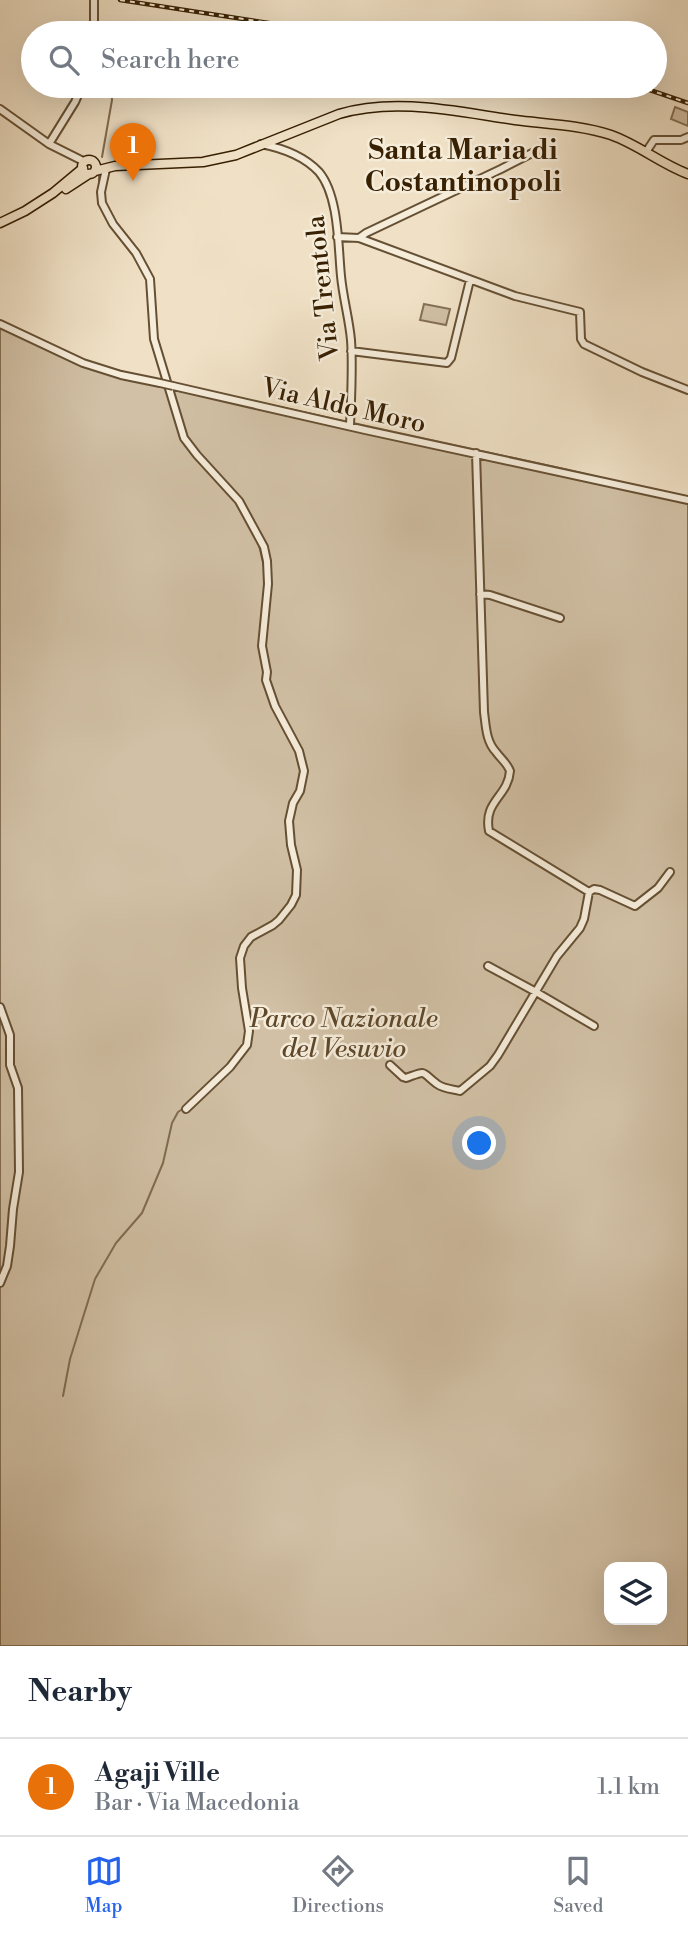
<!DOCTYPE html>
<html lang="en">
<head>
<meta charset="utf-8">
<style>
	body { margin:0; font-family:"Libre Bodoni",serif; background:#f2f2f3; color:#1f2937 }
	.controls { position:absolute; right:21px; bottom:21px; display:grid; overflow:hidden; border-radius:14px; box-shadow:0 7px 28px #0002 }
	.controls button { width:63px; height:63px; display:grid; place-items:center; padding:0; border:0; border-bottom:2px solid #e0e1e3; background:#fff; color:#1f2937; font:35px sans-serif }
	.you { position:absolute; left:480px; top:1144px; width:24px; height:24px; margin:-18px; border:5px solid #fff; border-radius:50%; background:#1a73e8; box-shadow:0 0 0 10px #1a73e833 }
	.badge { display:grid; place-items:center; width:46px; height:46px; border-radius:50%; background:#2563eb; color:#fff; font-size:23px; font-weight:700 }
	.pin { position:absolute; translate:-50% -58px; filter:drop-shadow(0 2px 4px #0008) }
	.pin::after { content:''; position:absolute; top:37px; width:24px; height:21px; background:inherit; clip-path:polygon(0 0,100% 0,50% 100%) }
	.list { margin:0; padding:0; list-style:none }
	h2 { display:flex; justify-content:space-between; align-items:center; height:91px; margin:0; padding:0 28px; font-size:30px }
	h2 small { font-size:23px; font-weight:400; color:#747a83 }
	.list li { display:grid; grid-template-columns:46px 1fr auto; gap:21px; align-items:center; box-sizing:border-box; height:98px; padding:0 28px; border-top:2px solid #e0e1e3 }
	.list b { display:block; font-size:26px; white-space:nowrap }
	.list p { margin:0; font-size:23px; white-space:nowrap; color:#747a83 }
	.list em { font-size:23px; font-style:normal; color:#747a83 }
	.icon { flex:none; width:38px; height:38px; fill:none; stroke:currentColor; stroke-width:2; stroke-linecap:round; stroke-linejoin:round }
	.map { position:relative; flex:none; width:688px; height:1646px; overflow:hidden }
	.search { position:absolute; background:#fff; box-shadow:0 7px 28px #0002; left:21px; right:21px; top:21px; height:77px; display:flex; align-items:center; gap:18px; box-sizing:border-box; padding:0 24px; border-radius:38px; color:#747a83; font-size:26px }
	.sheet { height:189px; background:#fff }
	nav { display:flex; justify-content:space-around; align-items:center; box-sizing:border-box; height:98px; border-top:2px solid #e0e1e3; background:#fff; font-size:19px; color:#747a83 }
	nav a { display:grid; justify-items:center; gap:4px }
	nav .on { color:#2563eb }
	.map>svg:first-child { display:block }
	.green { fill:#d1c0a5; stroke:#847054; stroke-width:2; fill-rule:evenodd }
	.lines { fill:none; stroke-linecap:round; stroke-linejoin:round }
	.stream { stroke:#816c4f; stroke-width:2 }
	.minor-casing { stroke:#665033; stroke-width:10 }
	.major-casing { stroke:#382002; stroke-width:11 }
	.minor { stroke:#f5ecda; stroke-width:6 }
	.major { stroke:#f0e1c6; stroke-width:8 }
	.rail-casing { stroke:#382002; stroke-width:4.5 }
	.rail { stroke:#f5ecda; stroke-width:2; stroke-dasharray:5; stroke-linecap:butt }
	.minor-bridge-casing { stroke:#665033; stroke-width:10; stroke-linecap:butt }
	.minor-bridge { stroke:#f5ecda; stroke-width:6 }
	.labels { text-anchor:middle; stroke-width:5; stroke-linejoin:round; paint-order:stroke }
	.street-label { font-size:26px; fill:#382002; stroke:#f5ecda }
	.park-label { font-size:26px; font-style:italic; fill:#5e482b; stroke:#f5ecda }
	.neighbourhood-label { font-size:28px; font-weight:bold; fill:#382002; stroke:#f5ecda }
</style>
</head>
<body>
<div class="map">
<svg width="688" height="1646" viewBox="0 0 688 1646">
	<rect width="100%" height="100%" fill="#f0e1c6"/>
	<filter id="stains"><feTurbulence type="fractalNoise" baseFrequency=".00286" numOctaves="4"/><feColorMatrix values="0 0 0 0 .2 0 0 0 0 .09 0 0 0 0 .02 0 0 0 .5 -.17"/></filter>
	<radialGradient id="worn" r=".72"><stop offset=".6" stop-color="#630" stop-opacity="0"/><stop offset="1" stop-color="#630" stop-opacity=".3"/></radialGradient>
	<path class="green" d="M675,107L688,112V126L671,119Z
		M424,304L450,309L446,325L420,320Z
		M0,320L81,360L138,376L564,469L688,498V1646H0ZM609,1567H662V1620H609Z"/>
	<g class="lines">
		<path class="stream" d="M102,157L112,100L111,86
			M99,200V175
			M112,227L136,259
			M149,317L151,336
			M167,392L173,413
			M259,545L264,567
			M264,598L265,572
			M260,640L263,607
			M282,921L289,912
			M252,941L263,934
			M204,1096L217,1083
			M63,1396L70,1359L95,1279L116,1243L142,1213L163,1163L172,1123L178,1112L184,1108"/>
		<defs>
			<path id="minor" d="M94,33V0
				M0,109L49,144L85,162
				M49,144L75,102L82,86
				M261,144C282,148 304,156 319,172C339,196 338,246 341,276C343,298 349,318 351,340C353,368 351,398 350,426
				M646,152L654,140H681L688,137
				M106,169L101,192L102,203L113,224L136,253L150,279L154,339L184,438L197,455L239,501L264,547L267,561L268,584L262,646L267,672L266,680L275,706L299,751L304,771L300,791L293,803L289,821L291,845L297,870L296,895L291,905L279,920L273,925L251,937L244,946L240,958L242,988L249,1031L247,1045L230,1067L186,1109
				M337,237L359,238L515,296L580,312L581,339L584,344L642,372L688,390
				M359,238L366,233L501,169L538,150
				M0,324L83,363L121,375L160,383
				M351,351L447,363L451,358L470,280
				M173,386L365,430L688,500
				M476,453L484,712C486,727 486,741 496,752C501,759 507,763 510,771C508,797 483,801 489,831L589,892L594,889L600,890L635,906L658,888L670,872
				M480,594L490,595L560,618
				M488,966L536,992L594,1026
				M0,1007L10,1035V1065L18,1088L19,1172L13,1209L10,1246L7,1266L0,1283
				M390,1065L403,1077L406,1078C428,1070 420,1071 437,1084C444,1089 452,1089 460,1091L490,1066L498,1055L557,956L580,928L584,919L589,892"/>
			<path id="major" d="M82 167a7 7 0 1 1 14 0a7 7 0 1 1-14 0Z
				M95,171L115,166L203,162L236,155L339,114C396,97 458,112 515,120C547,124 581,125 611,135C639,145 661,164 688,174
				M66,189L89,174
				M0,223L25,211L53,193L83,168"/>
		</defs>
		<use href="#minor" class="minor-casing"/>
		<use href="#major" class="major-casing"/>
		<use href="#minor" class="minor"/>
		<use href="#major" class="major"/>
		<defs>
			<path id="rail" d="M120,0L334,33
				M638,86L688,103"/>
		</defs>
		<use href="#rail" class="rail-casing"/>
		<use href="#rail" class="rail"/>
		<defs>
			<path id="minor-bridge" d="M160,383L173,386"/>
		</defs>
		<use href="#minor-bridge" class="minor-bridge-casing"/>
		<use href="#minor-bridge" class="minor-bridge"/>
	</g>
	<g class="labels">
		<g class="street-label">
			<text transform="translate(322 288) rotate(-96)" y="9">Via Trentola</text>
			<text transform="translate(344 405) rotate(13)" y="9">Via Aldo Moro</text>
		</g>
		<g class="park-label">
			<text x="344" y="1027">Parco Nazionale<tspan x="344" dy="30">del Vesuvio</tspan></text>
		</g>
		<g class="neighbourhood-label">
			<text x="463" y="159">Santa Maria di<tspan x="463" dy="32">Costantinopoli</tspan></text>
		</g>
	</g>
	<rect width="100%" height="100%" filter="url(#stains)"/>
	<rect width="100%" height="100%" fill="url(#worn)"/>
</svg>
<div class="controls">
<button><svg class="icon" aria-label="layers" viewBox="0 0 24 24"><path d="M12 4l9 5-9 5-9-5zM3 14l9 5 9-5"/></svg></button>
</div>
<div class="you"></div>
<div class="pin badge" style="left:133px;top:181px;background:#e8710a">1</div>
<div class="search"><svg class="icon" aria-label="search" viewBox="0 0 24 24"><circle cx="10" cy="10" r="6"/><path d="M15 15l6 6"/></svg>Search here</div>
</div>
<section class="sheet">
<h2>Nearby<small></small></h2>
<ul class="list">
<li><span class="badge" style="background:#e8710a">1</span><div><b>Agaji Ville</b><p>Bar · Via Macedonia</p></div><em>1.1 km</em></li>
</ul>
</section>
<nav>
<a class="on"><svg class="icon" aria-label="map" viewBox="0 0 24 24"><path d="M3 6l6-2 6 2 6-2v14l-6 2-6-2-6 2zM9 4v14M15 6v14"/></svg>Map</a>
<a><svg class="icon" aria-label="directions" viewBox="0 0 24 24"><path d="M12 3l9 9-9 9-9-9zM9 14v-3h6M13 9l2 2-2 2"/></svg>Directions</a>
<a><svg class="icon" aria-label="saved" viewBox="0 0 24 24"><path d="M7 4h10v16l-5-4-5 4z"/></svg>Saved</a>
</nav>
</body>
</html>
